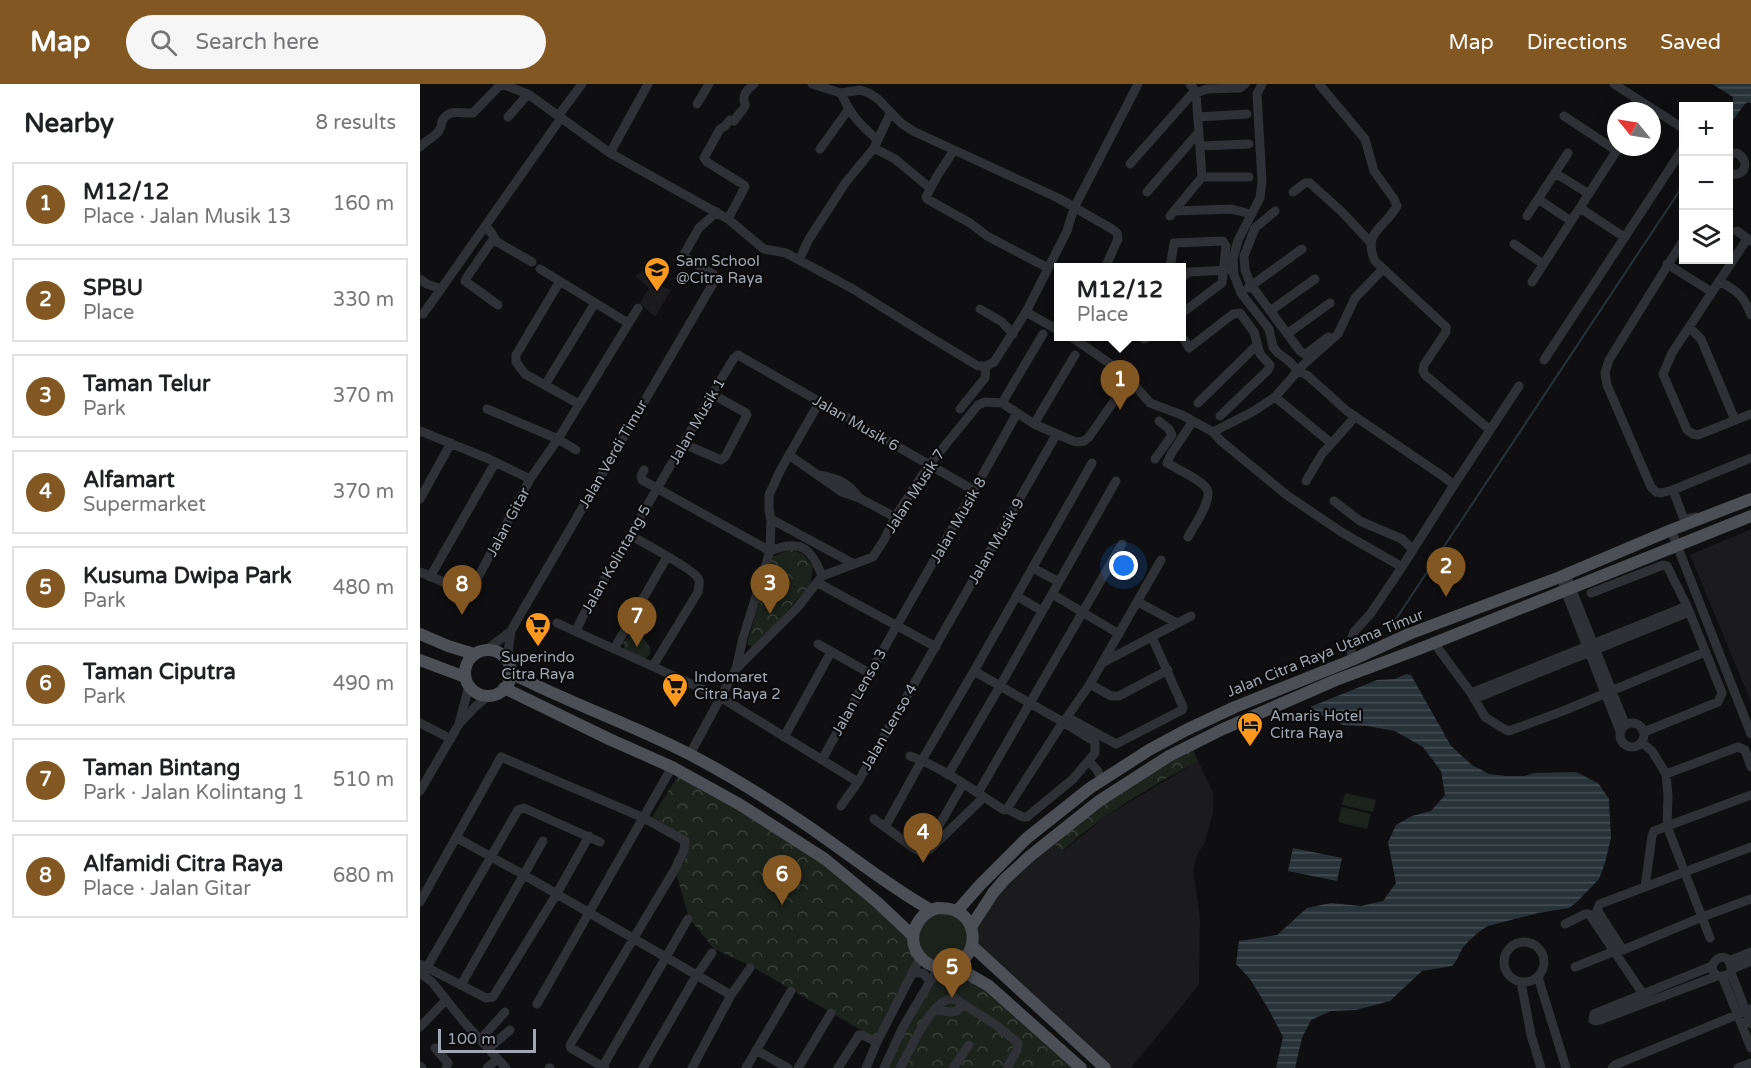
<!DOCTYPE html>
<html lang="en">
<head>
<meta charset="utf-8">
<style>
	body { margin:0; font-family:"Varela Round",sans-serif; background:#f6f6f6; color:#202124 }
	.controls { position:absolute; right:18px; top:18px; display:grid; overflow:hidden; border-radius:0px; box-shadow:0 6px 24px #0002 }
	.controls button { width:54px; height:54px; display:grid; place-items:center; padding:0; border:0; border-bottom:2px solid #e0e0e0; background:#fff; color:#202124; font:30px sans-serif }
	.compass { position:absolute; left:1187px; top:18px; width:54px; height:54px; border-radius:50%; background:#fff; box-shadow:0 6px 24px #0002; rotate:300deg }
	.scale { position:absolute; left:18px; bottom:15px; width:98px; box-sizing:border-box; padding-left:6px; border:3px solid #9fa7b2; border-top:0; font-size:16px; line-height:21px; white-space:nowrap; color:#9fa7b2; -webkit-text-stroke:4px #0a0a0b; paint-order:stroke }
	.you { position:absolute; left:704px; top:482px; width:21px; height:21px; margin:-15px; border:4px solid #fff; border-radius:50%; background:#1a73e8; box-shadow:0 0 0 9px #1a73e833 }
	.badge { display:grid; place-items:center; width:39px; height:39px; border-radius:50%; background:#825721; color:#fff; font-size:20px; font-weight:700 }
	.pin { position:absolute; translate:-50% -50px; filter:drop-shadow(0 2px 3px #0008) }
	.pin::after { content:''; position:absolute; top:32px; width:21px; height:18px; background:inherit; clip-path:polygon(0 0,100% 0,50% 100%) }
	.popup { position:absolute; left:634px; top:179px; width:132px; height:78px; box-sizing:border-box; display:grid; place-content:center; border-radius:0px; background:#fff; filter:drop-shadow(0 2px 4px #0005); font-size:20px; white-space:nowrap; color:#757577 }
	.popup b { font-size:22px; color:#202124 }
	.popup::after { content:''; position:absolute; left:50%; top:100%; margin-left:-12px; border:12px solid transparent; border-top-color:#fff }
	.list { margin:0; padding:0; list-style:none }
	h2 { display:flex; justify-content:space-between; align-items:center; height:78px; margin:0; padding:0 24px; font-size:26px }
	h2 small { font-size:20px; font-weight:400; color:#757577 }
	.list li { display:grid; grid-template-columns:39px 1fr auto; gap:18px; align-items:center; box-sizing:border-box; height:84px; margin:0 12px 12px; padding:0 12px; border:2px solid #e0e0e0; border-radius:0px }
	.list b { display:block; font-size:22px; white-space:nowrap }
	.list p { margin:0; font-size:20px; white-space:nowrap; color:#757577 }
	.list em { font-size:20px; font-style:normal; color:#757577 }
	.icon { flex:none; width:33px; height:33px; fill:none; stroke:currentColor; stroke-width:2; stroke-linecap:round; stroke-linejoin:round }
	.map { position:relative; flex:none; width:1331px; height:984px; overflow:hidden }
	header { display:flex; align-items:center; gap:36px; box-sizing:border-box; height:84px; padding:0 30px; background:#825721; color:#fff }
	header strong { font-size:28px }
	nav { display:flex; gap:33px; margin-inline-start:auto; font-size:21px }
	.search { width:420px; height:54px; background:#f6f6f6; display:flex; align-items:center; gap:15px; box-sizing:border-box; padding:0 21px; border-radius:33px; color:#757577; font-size:22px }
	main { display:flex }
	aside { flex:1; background:#fff }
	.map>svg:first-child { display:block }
	.built { fill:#1b1b1e }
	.grass { fill:#1b231c }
	.park { fill:url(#park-crowns) }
	.water { fill:url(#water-rules) }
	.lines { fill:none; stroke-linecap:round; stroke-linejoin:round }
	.stream { stroke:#283339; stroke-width:2 }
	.minor { stroke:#303136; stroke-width:9 }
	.major { stroke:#4c4f55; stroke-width:12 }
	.labels { text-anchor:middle; stroke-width:4.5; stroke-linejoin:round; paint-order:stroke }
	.poi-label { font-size:15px; fill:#9fa7b2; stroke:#0a0a0b; text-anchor:start }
	.street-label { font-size:15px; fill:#9fa7b2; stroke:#0a0a0b }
</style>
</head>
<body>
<header>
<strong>Map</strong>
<div class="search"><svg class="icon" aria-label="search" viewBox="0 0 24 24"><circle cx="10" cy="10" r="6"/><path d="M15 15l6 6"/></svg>Search here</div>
<nav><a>Map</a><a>Directions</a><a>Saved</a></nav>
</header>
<main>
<aside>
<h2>Nearby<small>8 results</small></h2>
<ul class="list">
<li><span class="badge">1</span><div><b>M12/12</b><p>Place · Jalan Musik 13</p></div><em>160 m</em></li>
<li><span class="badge">2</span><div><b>SPBU</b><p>Place</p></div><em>330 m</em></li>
<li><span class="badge">3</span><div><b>Taman Telur</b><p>Park</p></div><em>370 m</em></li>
<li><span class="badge">4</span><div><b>Alfamart</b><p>Supermarket</p></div><em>370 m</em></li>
<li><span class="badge">5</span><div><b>Kusuma Dwipa Park</b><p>Park</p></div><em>480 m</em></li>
<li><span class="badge">6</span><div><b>Taman Ciputra</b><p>Park</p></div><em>490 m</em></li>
<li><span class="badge">7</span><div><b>Taman Bintang</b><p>Park · Jalan Kolintang 1</p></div><em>510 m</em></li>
<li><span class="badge">8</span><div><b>Alfamidi Citra Raya</b><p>Place · Jalan Gitar</p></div><em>680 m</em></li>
</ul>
</aside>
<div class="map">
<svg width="1331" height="984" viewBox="0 0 1331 984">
	<defs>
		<pattern id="park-crowns" width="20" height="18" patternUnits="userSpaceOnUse" patternTransform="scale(1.5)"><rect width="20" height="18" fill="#1b231c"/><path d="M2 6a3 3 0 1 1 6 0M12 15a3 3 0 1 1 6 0" fill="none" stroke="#39403b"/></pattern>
		<pattern id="water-rules" width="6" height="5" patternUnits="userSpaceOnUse" patternTransform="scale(1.5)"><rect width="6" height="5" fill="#283339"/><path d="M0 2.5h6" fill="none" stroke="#444e53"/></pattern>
	</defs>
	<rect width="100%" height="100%" fill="#0f0f11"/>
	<path class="built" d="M235,181L251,187L242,202L251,206L235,233L220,219L229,204L215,192Z
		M1331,445V618L1270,471Z
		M778,677L793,708V728L785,758L777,771L773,785L780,834L779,901L711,984H684L553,858L551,843L573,810L631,755L643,767L688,731Z"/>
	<path class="grass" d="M925,709L956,716L953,728L922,721Z
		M922,723L951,730L947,745L918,738Z
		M509,825L545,834L552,862L532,884L500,874L495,843Z"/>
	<path class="park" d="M371,465L384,471L393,483L390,501L334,564L327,560L352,473Z
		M216,551L224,555L231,565L229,571L225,575L204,565L203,559L209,552Z
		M771,661L778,677C730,703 683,730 642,767L631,755Z
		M262,685L369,751L478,838L499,873L458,956L331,882L294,865L269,834L255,785L264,755L231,735Z
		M519,884H532L564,902L654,981L650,984H465Z"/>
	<path class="water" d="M1292,0H1331V19L1328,18L1325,20L1309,41V24L1313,18V13Z
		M986,590L991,591L1031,662L1052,681L1069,690L1086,692H1104L1114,689L1156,688L1178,699L1189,715L1191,754L1185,779L1179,795L1157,818L1149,824L1118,829L1068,842C1059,847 1048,857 1042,865C1039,871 1037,877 1032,882L1002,887L970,917L936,926L911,927L891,936L882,954L875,984H856L863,953L849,926L830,895L816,880L819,857L857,851L887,824L911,819L941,822L963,817L976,799L968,758L976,741L992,732L1011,727L1025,711L1021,687L1003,663L975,647L947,642L923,641L904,633L890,623L957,596L975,595Z
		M873,764L922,774L917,797L868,787Z"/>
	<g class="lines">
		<path class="stream" d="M972,541L1264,100"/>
		<path class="minor" d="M82,0L108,10L190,69L308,135L344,165L366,169L433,205L510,253L558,282H566L574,278L606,228L647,147L654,124L718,0
			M392,0L421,9L440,6L449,9L458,15L481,39L493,47L638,114L692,145L697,149L698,155L685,184
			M842,0L837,10L842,98L840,114L818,156L813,175L814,191L821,209L849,245L853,263L858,269L870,278L878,287L887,291L927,327L1024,393L1034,401L982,483L951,529L934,548L930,558L932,576
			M899,0L945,55L954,87L974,115L977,122C964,145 942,148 955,177L1026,243V248L1004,281L1003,287L1005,291L1070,346
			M1194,0L1264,45
			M421,9C430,30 440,41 458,56
			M277,20L289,0
			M138,32L162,0
			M1144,32L1197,67
			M88,33L108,10
			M778,33L827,30
			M780,62L829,60
			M0,63C9,53 21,52 22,37C29,24 40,30 53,29L81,0
			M454,64L475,75L510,104
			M400,65L428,26
			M534,66L516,94L506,113L507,115L550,139L567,152L628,184
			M190,69L228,0
			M1308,70L1317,69C1331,77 1325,95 1308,89
			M710,80L771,11L787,5L820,4L825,0
			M1135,89L1169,110
			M782,93H829
			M727,108L779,48
			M873,108L885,99H890L922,128L950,158
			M1118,115L1151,137
			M1160,124L1204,153
			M754,127L812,125C818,128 824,127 831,131
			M855,127L835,144L824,172L825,186L831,201L880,267L884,270L887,269L908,253
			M750,132L782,93L776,8L770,0
			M1107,132L1148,69
			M308,135L325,103L324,101L287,78L284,74L300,45L305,42L310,36L314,37C316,33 325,24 325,22C326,20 324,18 324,17C323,8 329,5 334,0
			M65,142L70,147L77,158L112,178
			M1317,147L1331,157
			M74,154L47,193L45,197L78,221
			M1264,155L1189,276L1185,289L1187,301L1231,403L1236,408L1241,409L1253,406L1331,374
			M1327,155L1252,269L1243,290L1267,346L1273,350L1278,351L1331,330
			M1094,160L1123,180
			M379,176L389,155L426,98L454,64L470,30
			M1247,180L1292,208
			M750,184L754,159L803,157L806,162L802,199L762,229
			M120,185L208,239
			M762,193L769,188L809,186
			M0,195L7,200L21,205L141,34
			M140,197L96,271V278L105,290L159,320
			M1299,197C1317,207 1324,211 1331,231
			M1112,198L1199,63
			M828,204L882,165
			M560,225L582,238L593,250
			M850,227L895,195
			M606,228L638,246
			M3,230L21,205
			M1269,243L1281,255L1315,336
			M867,250L910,219
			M650,252L705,290L730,319L762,331L793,348L834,327L855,313L883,281L918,250L935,214L963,185
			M720,252L724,255L732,252
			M762,252L769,264L813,230L820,229L834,248L840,270L850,281L848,286L800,332
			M1124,276L1264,63
			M125,301L175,219
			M855,313L911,359
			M582,319L623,250
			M778,319L837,261
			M67,325L138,355L156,366
			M540,325L565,294L566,282
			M614,340L655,271
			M0,347L69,375L110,395
			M793,348L801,357L868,412L923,449L982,483
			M264,360L301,376L305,373L327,331L326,329L292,310
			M369,371L422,408L439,414L475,433
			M735,375L752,351L749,345L739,337
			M224,386L221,392L222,396L350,467
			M399,391C417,394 429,399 439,414
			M886,397L902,370L935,333
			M1034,401L1099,302
			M1253,406L1263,433L1266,435L1276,433
			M0,415L31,359
			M914,417L940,437L982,455L992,465
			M351,435L434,480
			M1251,446L1331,650
			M210,451C222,458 273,485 278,494C281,498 278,504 278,508L233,582
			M768,453C773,443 793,416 787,405C782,396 757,385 747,379L751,370L773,337
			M613,484L639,498
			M0,488L45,507L49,505L54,501L110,395L138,355L218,224
			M1146,491L1205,640
			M402,492L453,473L464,456L475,433L509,381L558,321L565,318L582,319L614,340L653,357L657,358L664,357L669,353L703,304
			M10,493L75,379
			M398,499L516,563
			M1143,501L1200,647
			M1171,509L1243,481L1247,482L1267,522L1302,609L1298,618L1224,648
			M632,510L699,550
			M597,512L622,527
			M718,518L757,539
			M137,539L300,613L438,698
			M156,547L163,532L292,310L314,274L318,271L555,407
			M1014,559L1051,609L1065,633L1084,645L1089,647L1143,627L1285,568
			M398,560L449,589
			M194,565L247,473
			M66,566L91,547
			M87,576L91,547L96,538L295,196V193L293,190L263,172L279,144L297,128
			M684,578L771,532
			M316,585L377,524L402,492C391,463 380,455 350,467
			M554,587L643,638L647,633L696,660L762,626L763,623L732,553
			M670,600L691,612H699L748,586
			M49,602L39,640L55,623L69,611
			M1051,609L1267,522
			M1054,615L1269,528
			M647,633L670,600L741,476
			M1200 651a12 12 0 1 1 24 0a12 12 0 1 1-24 0Z
			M0,639L31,655
			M364,653L411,568
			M1222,659L1232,667L1246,690L1248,712L1247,742L1290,854
			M270,670L316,585L323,554L350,467L351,435L349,426V411L361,385L400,317
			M490,672C524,684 554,707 584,726L587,725L603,733H607L653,695L675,669V658L643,638L587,725
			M402,676C465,559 533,446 597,329
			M669,677L677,686L682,696
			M1246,690L1318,663L1325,666L1331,683
			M528,691L580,602L696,397
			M0,707L39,640
			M558,709L702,460
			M421,722L438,698L636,351
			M454,735L495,765L503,769L509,766L564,713
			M465,743L502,676L554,587L672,379
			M37,754L104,791L311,911
			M1331,763L1180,820L1177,826L1203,866L1282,833L1331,815
			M506,764L543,700
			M1225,803L1232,752L1234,747L1331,711
			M0,818L81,673L224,734L265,757L264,766L255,785L150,961L151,964L185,984
			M1145,840L1165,830H1169L1227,916
			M1084 878a20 20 0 1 1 40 0a20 20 0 1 1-40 0Z
			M1309,877L1331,868
			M0,880L66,914L73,913L136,811L169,752
			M1292,882C1293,894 1302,894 1311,889C1313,874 1300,866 1292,882L1174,930L1173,936L1176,937L1180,936L1297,892
			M7,883L98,726L104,724L180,758
			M1155,883L1195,867
			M1312,885L1331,877
			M0,889L12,898L44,938L86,984
			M492,889H503L510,897
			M1311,889L1331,940
			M1302,892L1331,964
			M1118,893L1146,984
			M1101,898L1111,951L1121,984
			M41,901L123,757
			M117,920L252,683
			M514,926L531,928L537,927L542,920
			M0,943L26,916
			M60,956L85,928
			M15,964L28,979L26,984
			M68,965L90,946
			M336,966L368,984
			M0,982L2,984
			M183,982L268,835
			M67,984L77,975
			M129,984H130
			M223,984L276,892L292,869
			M272,984L311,911L330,884
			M326,984L371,907
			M378,984L411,929
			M418,984L439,951H442L457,958
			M446,984L457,958L500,874
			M464,984L483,943L518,884
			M480,984C489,968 510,921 527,916C531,914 532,915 537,916L576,941L598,959L597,966L587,984
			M533,984L549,961
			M1192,984L1195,981L1331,925
			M1318,984L1331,979"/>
		<path class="major" d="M0,550L28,562L54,570
			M45 589a23 23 0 1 1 46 0a23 23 0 1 1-46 0Z
			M0,576L45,593
			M91,589C149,619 211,640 269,670C308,690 346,714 382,738C425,767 465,800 509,825
			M84,604L189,655L252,683L319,720L405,775L457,818L493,852
			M518,824C524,824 530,824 536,827C554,835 558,859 545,874C523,900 480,871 497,840C502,831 508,826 518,824Z
			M537,827L560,801L607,754L670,704L729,666L766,646L815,623L932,576L989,550L1140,493L1251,446L1331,415
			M551,843L573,809L585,795L610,772L679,717L749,672L803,645L916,596L999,565L1331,432
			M552,862L685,984
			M535,882L569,902L661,984"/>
	</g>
	<defs>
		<symbol id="school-pin" viewBox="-11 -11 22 30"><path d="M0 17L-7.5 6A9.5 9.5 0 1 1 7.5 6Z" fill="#fa991e" stroke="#0a0a0b"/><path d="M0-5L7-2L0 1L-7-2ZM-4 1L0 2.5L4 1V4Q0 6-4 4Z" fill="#111"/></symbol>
		<symbol id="supermarket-pin" viewBox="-11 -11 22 30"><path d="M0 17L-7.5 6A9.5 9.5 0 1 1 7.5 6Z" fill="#fa991e" stroke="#0a0a0b"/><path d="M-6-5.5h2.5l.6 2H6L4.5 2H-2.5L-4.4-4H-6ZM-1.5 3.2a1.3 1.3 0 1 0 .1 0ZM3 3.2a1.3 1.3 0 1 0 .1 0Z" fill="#111"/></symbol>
		<symbol id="hotel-pin" viewBox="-11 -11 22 30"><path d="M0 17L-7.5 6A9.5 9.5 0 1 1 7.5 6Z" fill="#fa991e" stroke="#0a0a0b"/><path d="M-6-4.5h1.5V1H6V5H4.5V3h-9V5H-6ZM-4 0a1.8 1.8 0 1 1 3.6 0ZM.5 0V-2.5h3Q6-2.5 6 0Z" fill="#111"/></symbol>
	</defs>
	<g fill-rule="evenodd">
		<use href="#school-pin" x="222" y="171" width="30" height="40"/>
		<use href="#supermarket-pin" x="103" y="526" width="30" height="40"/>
		<use href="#supermarket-pin" x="240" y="587" width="30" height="40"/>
		<use href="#hotel-pin" x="815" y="626" width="30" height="40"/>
	</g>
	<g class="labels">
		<g class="poi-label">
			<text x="256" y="182">Sam School<tspan x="256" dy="17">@Citra Raya</tspan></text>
			<text x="118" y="578" text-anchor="middle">Superindo<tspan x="118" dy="17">Citra Raya</tspan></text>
			<text x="274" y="598">Indomaret<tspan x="274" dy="17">Citra Raya 2</tspan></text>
			<text x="850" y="637">Amaris Hotel<tspan x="850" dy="17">Citra Raya</tspan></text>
		</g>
		<g class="street-label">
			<text transform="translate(277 337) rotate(-60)" y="5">Jalan Musik 1</text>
			<text transform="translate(436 339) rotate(30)" y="5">Jalan Musik 6</text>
			<text transform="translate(193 370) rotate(-60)" y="5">Jalan Verdi Timur</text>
			<text transform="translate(495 407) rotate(-57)" y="5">Jalan Musik 7</text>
			<text transform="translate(538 436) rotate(-60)" y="5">Jalan Musik 8</text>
			<text transform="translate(88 438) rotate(-62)" y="5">Jalan Gitar</text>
			<text transform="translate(576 457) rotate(-60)" y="5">Jalan Musik 9</text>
			<text transform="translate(196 475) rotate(-60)" y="5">Jalan Kolintang 5</text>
			<text transform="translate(905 569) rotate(-22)" y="5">Jalan Citra Raya Utama Timur</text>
			<text transform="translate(439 608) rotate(-61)" y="5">Jalan Lenso 3</text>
			<text transform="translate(469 643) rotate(-60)" y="5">Jalan Lenso 4</text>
		</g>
	</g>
</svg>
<div class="controls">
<button>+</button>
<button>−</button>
<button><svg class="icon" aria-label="layers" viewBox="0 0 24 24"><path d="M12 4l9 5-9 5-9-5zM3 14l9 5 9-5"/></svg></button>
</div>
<svg class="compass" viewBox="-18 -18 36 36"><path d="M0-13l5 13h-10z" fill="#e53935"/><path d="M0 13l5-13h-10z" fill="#757577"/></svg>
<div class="scale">100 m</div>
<div class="you"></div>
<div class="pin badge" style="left:700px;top:326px">1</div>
<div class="popup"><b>M12/12</b>Place</div>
<div class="pin badge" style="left:1026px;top:513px">2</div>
<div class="pin badge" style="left:350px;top:530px">3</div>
<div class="pin badge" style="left:503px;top:779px">4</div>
<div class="pin badge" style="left:532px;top:914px">5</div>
<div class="pin badge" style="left:362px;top:821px">6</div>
<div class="pin badge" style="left:217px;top:563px">7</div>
<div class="pin badge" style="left:42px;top:531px">8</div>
</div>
</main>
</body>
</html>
